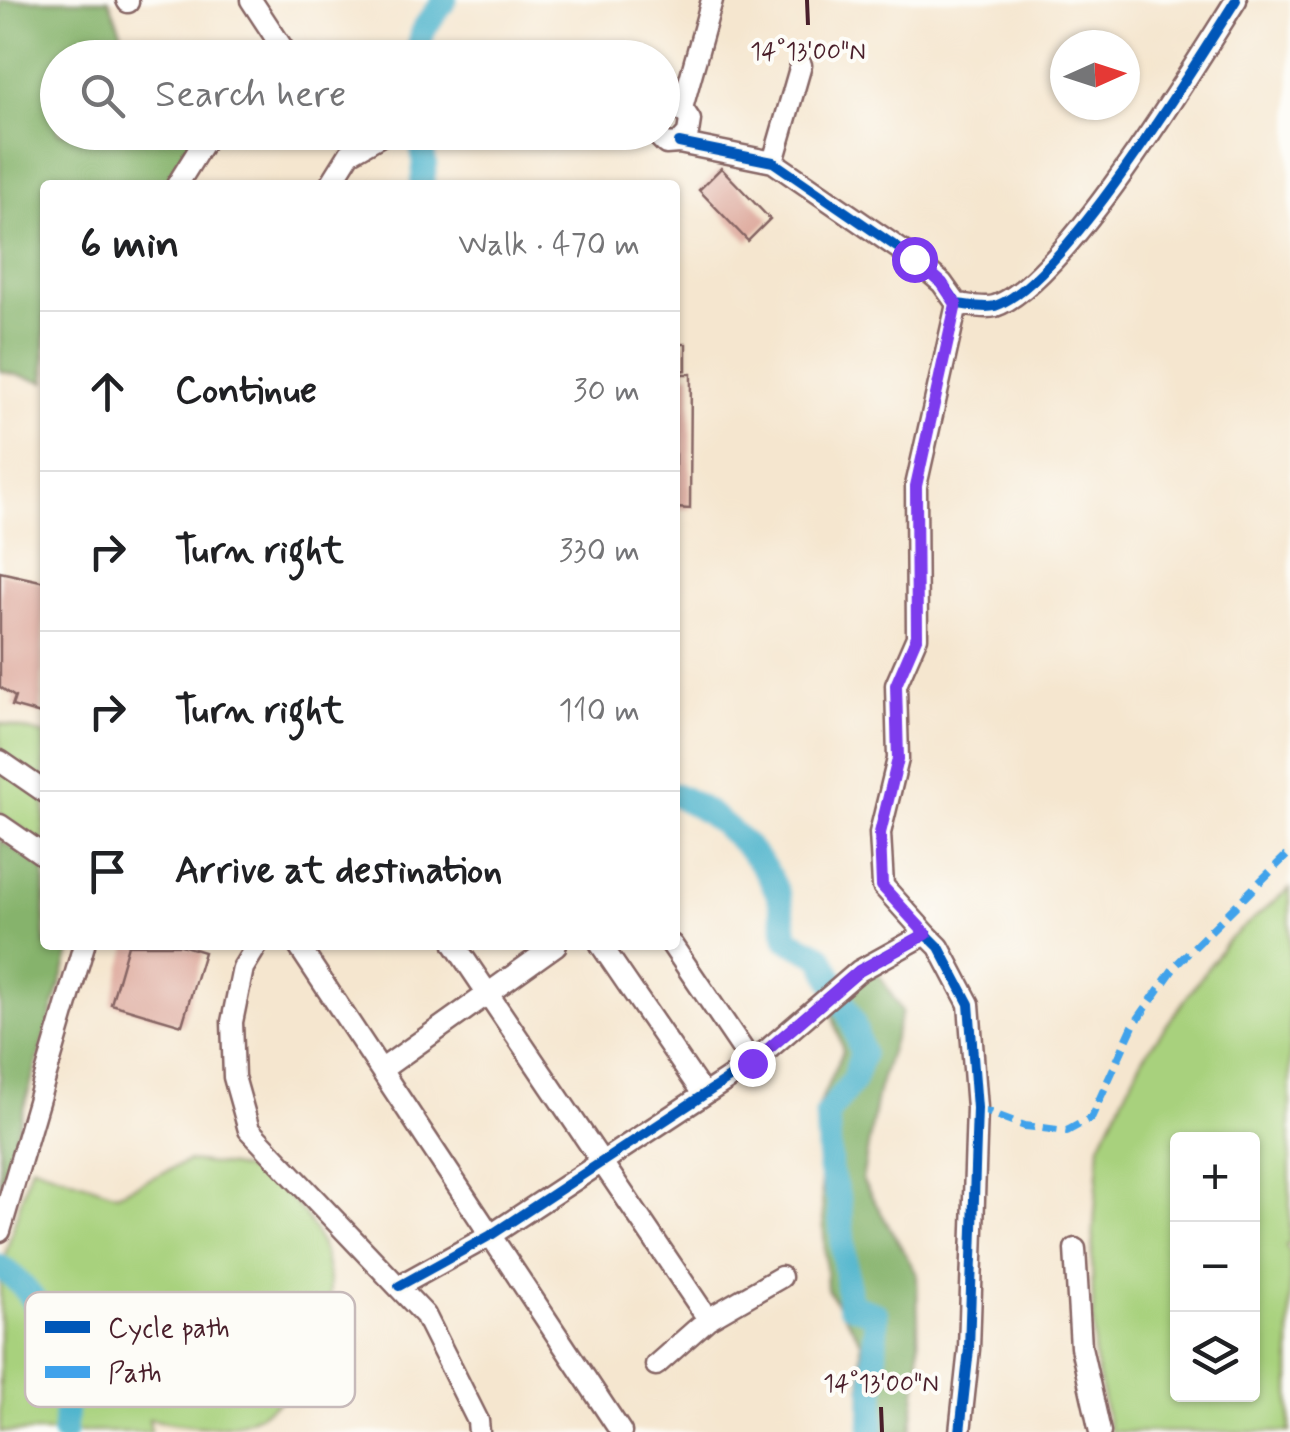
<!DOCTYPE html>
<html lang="en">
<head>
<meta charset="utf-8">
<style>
	body { margin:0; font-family:Mynerve,sans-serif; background:#f6f6f6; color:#202124 }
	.controls { position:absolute; right:30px; bottom:30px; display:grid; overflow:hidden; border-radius:10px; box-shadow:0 2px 8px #0004 }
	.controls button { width:90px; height:90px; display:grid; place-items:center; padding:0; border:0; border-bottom:2px solid #e0e0e0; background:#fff; color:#202124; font:50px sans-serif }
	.compass { position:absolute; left:1050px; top:30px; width:90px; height:90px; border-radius:50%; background:#fff; box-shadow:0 2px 8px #0004; rotate:87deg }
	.stop { position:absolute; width:30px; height:30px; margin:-22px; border:8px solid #7c3aed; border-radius:50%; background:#fff }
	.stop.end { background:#7c3aed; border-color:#fff; box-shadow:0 2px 10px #0008 }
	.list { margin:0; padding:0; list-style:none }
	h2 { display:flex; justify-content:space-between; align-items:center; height:130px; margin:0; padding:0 40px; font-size:42px }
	h2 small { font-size:32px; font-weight:400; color:#757577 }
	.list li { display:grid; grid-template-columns:65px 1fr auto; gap:30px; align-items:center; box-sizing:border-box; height:160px; padding:0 40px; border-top:2px solid #e0e0e0 }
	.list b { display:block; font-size:38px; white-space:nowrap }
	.list em { font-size:32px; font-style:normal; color:#757577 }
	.icon { flex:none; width:55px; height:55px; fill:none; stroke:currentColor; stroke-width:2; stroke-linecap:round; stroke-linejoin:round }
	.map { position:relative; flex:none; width:1290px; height:1432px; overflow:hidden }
	.search { position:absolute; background:#fff; box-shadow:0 2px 8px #0004; left:40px; top:40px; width:640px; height:110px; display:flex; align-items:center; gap:25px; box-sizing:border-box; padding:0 35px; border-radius:55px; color:#757577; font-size:38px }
	.panel { position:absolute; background:#fff; box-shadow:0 2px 8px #0004; left:40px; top:180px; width:640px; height:770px; border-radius:10px }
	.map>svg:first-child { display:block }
	.green { fill:#a8d17d; stroke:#797854; stroke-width:2.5; fill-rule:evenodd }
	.forest { fill:#86b36c; stroke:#68694c; stroke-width:2.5 }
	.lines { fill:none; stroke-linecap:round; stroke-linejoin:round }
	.river { stroke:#4eb4cc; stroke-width:25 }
	.building { fill:#deaa9e }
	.minor-casing { stroke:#866564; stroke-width:25 }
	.minor { stroke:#fff; stroke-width:20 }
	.quiet { stroke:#40a2eb; stroke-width:8; stroke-dasharray:15 8; stroke-linecap:butt }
	.cycleway-casing { stroke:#fdfcf7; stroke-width:16 }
	.cycleway { stroke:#0057b8; stroke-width:10 }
	.route { stroke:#7c3aed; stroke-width:12 }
	.ticks { fill:none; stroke:#4a1f2b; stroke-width:4 }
	.key { fill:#fdfcf7; stroke:#c7baba; stroke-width:2.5 }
	.key-label { font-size:28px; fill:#4a1f2b }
	.ticks-label { font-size:25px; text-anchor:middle; fill:#4a1f2b; stroke:#fdfcf7; stroke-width:8; stroke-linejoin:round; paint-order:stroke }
</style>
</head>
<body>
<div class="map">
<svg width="1290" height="1432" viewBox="0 0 1290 1432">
	<rect width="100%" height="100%" fill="#fdfcf7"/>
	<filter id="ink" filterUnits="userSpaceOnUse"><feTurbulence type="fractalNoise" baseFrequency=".01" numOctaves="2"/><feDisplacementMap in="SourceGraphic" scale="20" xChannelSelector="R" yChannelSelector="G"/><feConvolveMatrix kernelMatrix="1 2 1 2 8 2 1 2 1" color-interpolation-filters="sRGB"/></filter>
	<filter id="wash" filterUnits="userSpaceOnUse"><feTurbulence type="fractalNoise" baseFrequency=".0048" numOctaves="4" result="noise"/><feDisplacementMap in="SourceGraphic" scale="40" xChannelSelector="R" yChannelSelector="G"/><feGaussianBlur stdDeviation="2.25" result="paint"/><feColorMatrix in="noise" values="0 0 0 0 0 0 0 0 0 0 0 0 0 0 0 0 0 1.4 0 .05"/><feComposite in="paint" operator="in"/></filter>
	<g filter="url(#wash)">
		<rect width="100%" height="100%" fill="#f5e6cf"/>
		<path class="green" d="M0,723L45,735V783L0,752Z
			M0,769L45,800V844L0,814Z
			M1290,888V1243L1286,1245L1290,1254V1432H1110L1094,1355L1092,1252L1100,1144L1142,1059L1227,941ZM1178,1140H1252V1394H1178Z
			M188,1161C209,1164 237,1164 256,1174C358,1226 354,1376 246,1421C214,1432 181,1425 149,1419L151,1432H0V1273L31,1165L117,1194Z"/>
		<path class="forest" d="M0,0H109L131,57L58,58V132L194,133L165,185H45V382L0,371Z
			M0,839L45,870V945H72L0,1188Z
			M875,968L902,1012L878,1091L862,1180L917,1274L919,1368L911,1432H862L861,1341L827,1289L817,1109L843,1051L829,1003Z"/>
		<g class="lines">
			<path class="river" d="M416,58L424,28L445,0
				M419,132L425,164L422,185
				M675,795C714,811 761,852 777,892C783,906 784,924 787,939L821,956L853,1023L862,1054L853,1081L827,1114L830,1170L839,1201L849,1304L876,1314L872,1432
				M0,1267C50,1299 71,1375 64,1432"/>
		</g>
		<g id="blocks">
			<path class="building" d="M721,168L770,219L748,241L699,190Z
				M675,344H686V370L675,371Z
				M675,374H691L690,509L675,508Z
				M0,572L45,582L41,714L12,706L15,697L0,687Z
				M128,945H181L204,952L182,1025L111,1004Z"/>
		</g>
	</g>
	<g filter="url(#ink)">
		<use href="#blocks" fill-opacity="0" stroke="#866564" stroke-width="2.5"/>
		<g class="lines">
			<defs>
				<path id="minor" d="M127,0L128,2
					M251,0L289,58
					M682,108L712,0
					M654,132L666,144L679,143L688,133L690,120L682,108H662
					M679,143L773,162L914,259L942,283L957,304C968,305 984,309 995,306C1062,284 1194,66 1236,0
					M773,162L801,65
					M177,185L210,132
					M330,185L350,153L387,132
					M0,761L45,792
					M0,825L45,856
					M926,934L883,886L880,833L898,759L896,685L917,637L916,486L957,304
					M257,945L243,968L232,1022L234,1077L249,1130L425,1315L478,1421L479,1432
					M298,945L621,1432
					M455,945L708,1319
					M601,945L703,1094
					M672,945L752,1063
					M381,1070L556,945
					M0,1231L84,945
					M1075,1249L1081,1347L1100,1432
					M399,1286L491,1235L752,1063L859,971L926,934L939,947L969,1004L977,1108L969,1349L960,1432
					M656,1365L708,1319L781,1277"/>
			</defs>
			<use href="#minor" class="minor-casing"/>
			<use href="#minor" class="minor"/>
			<path class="quiet" d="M977,1108L1025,1126L1067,1131L1091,1118L1133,1026L1176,965L1290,852"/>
			<defs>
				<path id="cycleway" d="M679,143L773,162L914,259L942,283L957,304C968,305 984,309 995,306C1062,284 1194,66 1236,0
					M399,1286L491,1235L752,1063L859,971L926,934L939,947L969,1004L977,1108L969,1349L960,1432"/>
			</defs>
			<use href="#cycleway" class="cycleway-casing"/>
			<use href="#cycleway" class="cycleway"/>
		</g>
	</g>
	<g class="lines" filter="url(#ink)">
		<path class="route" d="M752,1063L859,971L926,934L882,886L880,833L898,759L896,685L917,636L916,486L956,304L942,283L914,259"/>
	</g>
	<path class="ticks" d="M807,0L808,25M881,1407L882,1432"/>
	<rect x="25" y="1292" width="330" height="115" rx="15" class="key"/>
	<rect x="45" y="1321" width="45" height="12" fill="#0057b8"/>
	<rect x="45" y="1366" width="45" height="12" fill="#40a2eb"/>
	<g class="key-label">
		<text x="108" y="1337">Cycle path</text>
		<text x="108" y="1382">Path</text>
	</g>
	<g class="ticks-label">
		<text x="808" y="59">14°13'00"N</text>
		<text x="881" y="1391">14°13'00"N</text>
	</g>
</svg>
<div class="controls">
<button>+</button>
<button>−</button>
<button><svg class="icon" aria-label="layers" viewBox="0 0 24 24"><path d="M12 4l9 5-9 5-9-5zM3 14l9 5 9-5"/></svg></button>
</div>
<svg class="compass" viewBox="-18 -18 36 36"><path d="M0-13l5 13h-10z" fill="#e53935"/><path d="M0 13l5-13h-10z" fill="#757577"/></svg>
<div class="stop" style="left:914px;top:259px"></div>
<div class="stop end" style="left:752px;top:1063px"></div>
<div class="search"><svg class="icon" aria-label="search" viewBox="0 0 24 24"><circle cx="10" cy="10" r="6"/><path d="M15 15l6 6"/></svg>Search here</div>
<section class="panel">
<h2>6 min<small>Walk · 470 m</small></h2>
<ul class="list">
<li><svg class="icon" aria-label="ahead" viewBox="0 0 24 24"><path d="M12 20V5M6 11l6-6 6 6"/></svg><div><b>Continue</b></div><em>30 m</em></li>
<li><svg class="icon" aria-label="right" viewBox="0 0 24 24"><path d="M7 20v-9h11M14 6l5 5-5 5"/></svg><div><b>Turn right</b></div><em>330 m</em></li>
<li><svg class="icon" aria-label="right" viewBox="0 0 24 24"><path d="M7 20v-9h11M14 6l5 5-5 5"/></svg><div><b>Turn right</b></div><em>110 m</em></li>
<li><svg class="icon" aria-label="arrive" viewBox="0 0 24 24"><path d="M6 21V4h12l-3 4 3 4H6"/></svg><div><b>Arrive at destination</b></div></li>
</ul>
</section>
</div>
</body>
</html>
